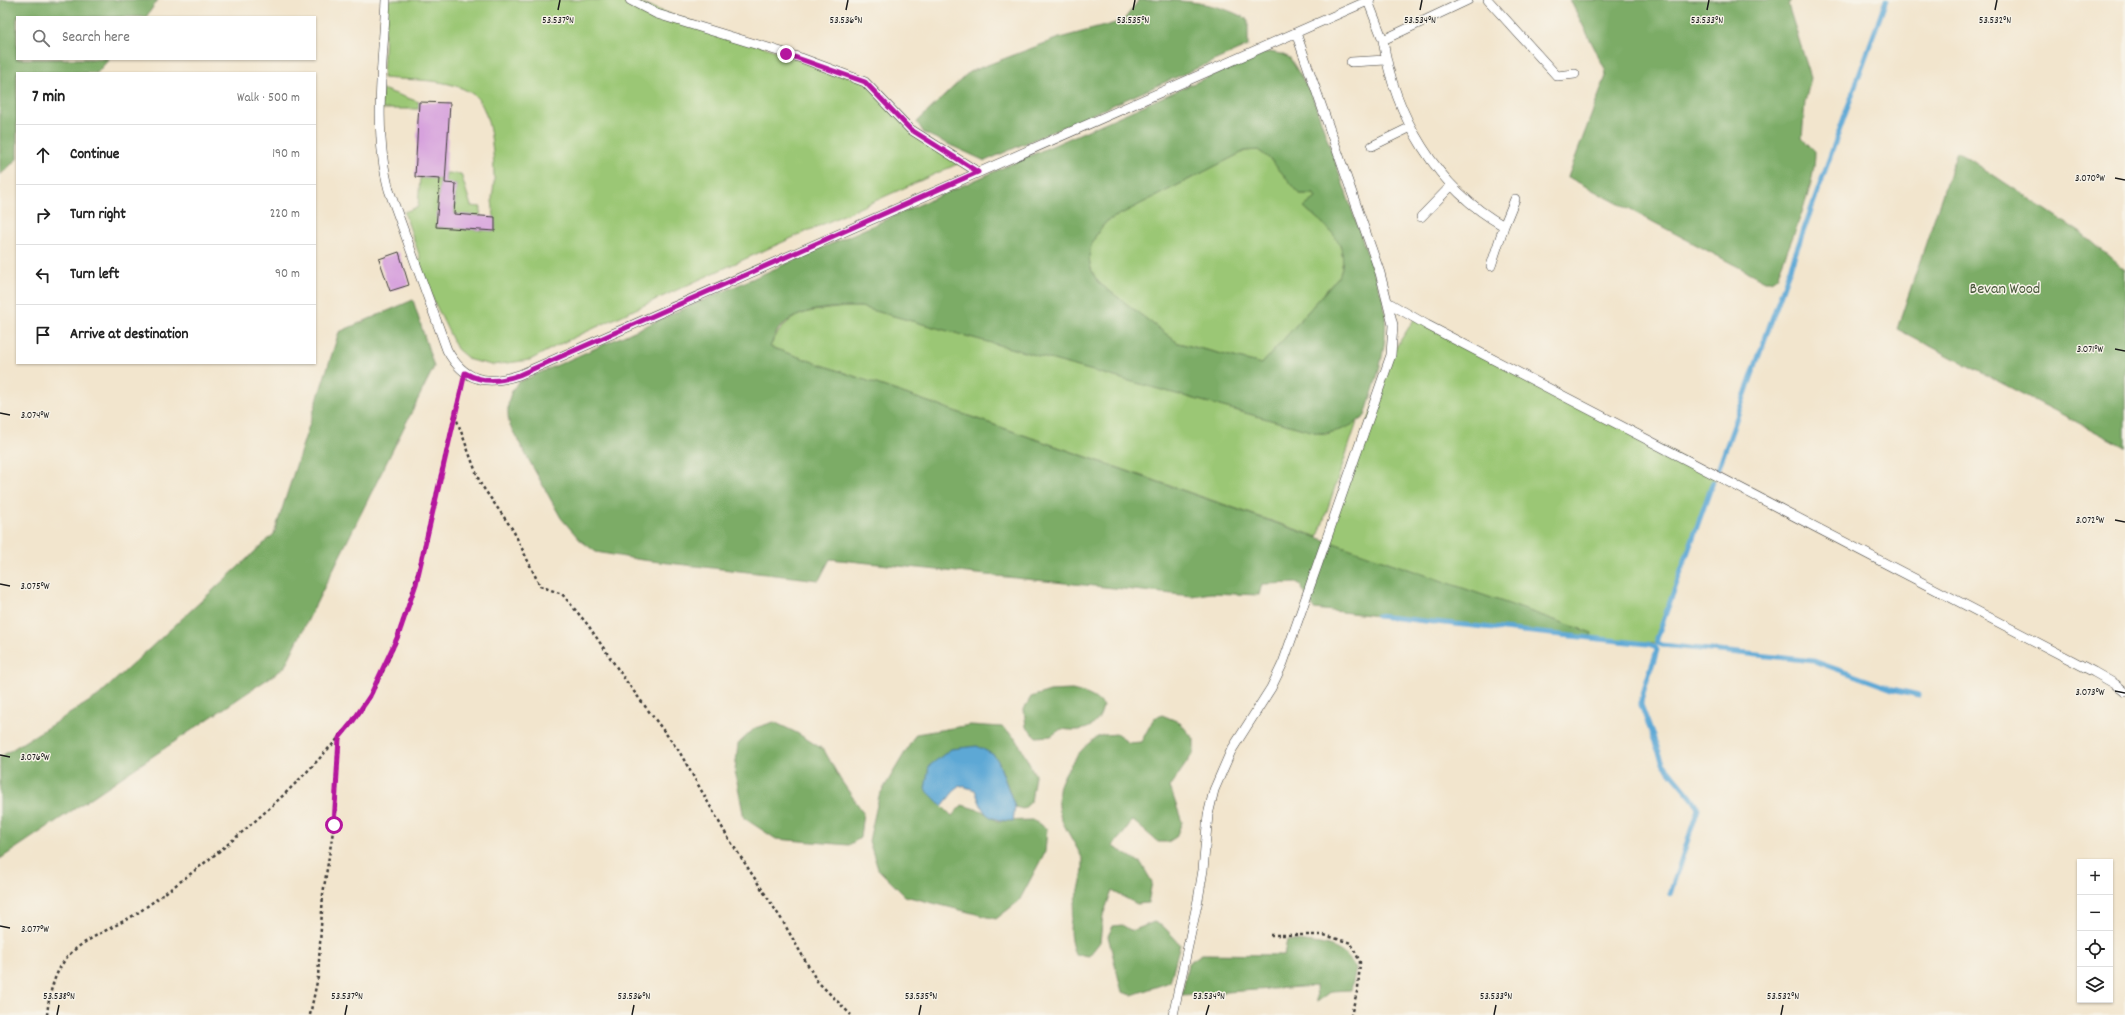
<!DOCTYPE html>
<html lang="en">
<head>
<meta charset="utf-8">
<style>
	body { margin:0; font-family:Dekko,sans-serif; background:#f2f2f2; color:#222 }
	.controls { position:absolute; right:12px; bottom:12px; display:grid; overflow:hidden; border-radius:0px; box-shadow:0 1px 3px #0004 }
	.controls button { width:36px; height:36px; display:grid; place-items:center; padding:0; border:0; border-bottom:1px solid #e0e0e0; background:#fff; color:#222; font:20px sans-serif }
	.stop { position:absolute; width:12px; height:12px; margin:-9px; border:3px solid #b5179e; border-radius:50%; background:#fff }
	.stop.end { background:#b5179e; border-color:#fff; box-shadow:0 1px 4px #0008 }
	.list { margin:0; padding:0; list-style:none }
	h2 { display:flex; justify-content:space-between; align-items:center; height:52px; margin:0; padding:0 16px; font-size:17px }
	h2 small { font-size:13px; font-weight:400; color:#767676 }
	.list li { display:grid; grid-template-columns:26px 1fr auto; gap:12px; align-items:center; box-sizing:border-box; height:60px; padding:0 16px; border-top:1px solid #e0e0e0 }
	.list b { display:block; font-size:15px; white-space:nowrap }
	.list em { font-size:13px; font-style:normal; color:#767676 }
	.icon { flex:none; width:22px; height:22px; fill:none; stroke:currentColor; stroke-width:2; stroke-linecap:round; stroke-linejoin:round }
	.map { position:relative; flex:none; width:2125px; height:1015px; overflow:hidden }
	.search { position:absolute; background:#fff; box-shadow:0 1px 3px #0004; left:16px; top:16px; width:300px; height:44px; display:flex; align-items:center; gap:10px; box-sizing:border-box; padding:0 14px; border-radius:0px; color:#767676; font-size:15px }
	.panel { position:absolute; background:#fff; box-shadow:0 1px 3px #0004; left:16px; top:72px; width:300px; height:292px; border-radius:0px }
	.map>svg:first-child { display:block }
	.green { fill:#9bc774; stroke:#5c7248 }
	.forest { fill:#7cac66; stroke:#4c6441; fill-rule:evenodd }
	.water { fill:#5da8d5; stroke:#3c6278 }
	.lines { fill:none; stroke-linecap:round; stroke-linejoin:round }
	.stream { stroke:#5da8d5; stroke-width:5 }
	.building { fill:#d7a2dd }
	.lane-casing { stroke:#3c3a37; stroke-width:10 }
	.path { stroke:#3c3a37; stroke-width:2.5; stroke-dasharray:3 3; stroke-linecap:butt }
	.lane { stroke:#fff; stroke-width:9 }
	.route { stroke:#b5179e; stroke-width:5 }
	.ticks { fill:none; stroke:#1c1c1c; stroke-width:1.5 }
	.labels { text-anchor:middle; stroke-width:3; stroke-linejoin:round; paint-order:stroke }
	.park-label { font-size:16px; fill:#48583b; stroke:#f7f3e8 }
	.ticks-label { font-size:10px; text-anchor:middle; fill:#1c1c1c; stroke:#f7f3e8; stroke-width:3; stroke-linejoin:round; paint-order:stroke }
</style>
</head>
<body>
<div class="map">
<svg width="2125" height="1015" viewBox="0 0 2125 1015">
	<rect width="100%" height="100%" fill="#f7f3e8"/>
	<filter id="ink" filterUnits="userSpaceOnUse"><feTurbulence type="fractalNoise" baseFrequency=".025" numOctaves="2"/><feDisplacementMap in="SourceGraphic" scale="8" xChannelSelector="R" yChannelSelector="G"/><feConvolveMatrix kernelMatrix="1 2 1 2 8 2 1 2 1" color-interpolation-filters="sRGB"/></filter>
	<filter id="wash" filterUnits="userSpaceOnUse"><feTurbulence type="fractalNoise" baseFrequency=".012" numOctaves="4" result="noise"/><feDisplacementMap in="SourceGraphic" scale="16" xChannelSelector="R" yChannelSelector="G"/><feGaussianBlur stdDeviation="0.9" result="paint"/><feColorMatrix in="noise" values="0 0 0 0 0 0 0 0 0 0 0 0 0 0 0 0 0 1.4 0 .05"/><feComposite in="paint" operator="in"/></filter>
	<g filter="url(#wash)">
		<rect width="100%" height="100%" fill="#f2e5cd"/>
		<path class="green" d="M386,0H630L865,82L910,129L962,162L718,271L562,343L530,360L492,365L470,360L457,349L415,262L421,260L404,212L418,207L420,178L440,179L437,227L495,231C495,220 493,211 492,200C492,192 495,184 494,176C494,156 491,108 474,95C449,77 412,81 383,78Z
			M382,89L419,102V109H381Z
			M1258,150L1270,159L1300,194H1314L1316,198L1304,207C1326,227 1351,241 1340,275L1262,364L1178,343L1099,283C1082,260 1089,241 1107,221L1245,151Z
			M446,173L461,174L471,206L481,207L480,216L454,214L456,184L445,183Z
			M845,307H861L1318,433L1327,434L1357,422L1318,537L770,347C788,309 808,312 845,307Z
			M1415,318L1716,476L1657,638L1658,643L1589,639L1592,633L1327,541L1391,355Z"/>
		<path class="forest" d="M0,0H158L146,17H17V59H109L97,73H17V159L0,175Z
			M1139,0C1176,0 1215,0 1248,20V46L985,161L924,133L917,122L969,72L1056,39L1123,21Z
			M1570,0H1791L1788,5L1811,78L1805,102L1802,138L1815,151C1816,187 1790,242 1777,277L1771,281H1765L1568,177L1606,76L1605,69Z
			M1270,52L1281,54L1290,58L1312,95L1384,302C1390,345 1377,377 1365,416C1352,427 1334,434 1318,433L861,307C835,307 796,307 778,330C775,335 772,342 770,347L1592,633L1589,639L1314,609L1299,583L1262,584L1259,595L1211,593L1192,596L830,559L819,580L642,560L596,552L580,540L561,518L510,426C506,412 507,392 519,382L1262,53ZM1258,150L1270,159L1300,194H1314L1316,198L1304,207C1326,227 1351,241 1340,275L1262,364L1178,343L1099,283C1082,260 1089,241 1107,221L1245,151Z
			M1957,151L2084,235L2125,270V447L1897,329Z
			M413,300L434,367L284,668L0,859V757L98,696L274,534L339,332Z
			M1072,690C1085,693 1095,696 1103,706C1098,730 1082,732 1061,729L1051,736L1036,737L1026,727L1024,709L1031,697L1050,691Z
			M1162,715L1179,722L1194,739V752L1170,787L1182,822L1176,837L1168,842H1158L1132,820L1124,833L1112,846L1141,863L1152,882L1148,903L1137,904L1112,891L1103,915L1100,942L1089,956L1075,954C1060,918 1084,896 1083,861C1083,857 1064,827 1061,818C1059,811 1058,798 1059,791C1060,775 1085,741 1100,736C1105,734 1111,735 1116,734L1129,743L1141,742L1154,718Z
			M774,722L797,733L824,750L840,779L863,812L860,838L849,845L776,839L744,818L735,771L738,744L755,728Z
			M970,725L1002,727L1017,740L1035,775L1031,802L1023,809L1015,807L998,761L925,789L952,816L962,805L982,811L997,821L1033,820L1047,829L1045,852L1019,901L996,919L905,896L878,869L869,841L879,796L916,734Z
			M1154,922L1164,927L1180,944L1170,982L1132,995L1122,992L1108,936L1113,926L1122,925L1132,931Z
			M1287,940C1314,944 1342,941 1356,969L1351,990L1332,991L1317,1002L1316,986L1182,995L1188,963L1202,954L1284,955Z"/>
		<path class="water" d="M977,746L994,755L998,761L1015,807L1013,821C985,820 984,814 975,790L959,785L942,806L925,789L929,766L951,749Z"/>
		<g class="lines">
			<path class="stream" d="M1718,470L1886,0
				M1713,482L1657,638L1658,643L1662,645L1814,661L1892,689L1919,695
				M1377,616L1648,644L1654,646L1657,650C1654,661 1640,697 1641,705L1663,763L1696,803L1698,809L1670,894"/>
		</g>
		<g id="blocks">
			<path class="building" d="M419,102L450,103L445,183L456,184L454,214L495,217V231L436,227L440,179L415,177Z
				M399,252L409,285L390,291L379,259Z"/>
		</g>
	</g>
	<g filter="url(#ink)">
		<use href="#blocks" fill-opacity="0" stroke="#3c3a37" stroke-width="1"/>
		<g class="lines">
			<defs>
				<path id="lane" d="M386,0C383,61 373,131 389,190L447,350C464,381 486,386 519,375L1370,0
					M630,0L657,14L801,58L865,82L910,129L978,172
					M1488,0L1557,76L1575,74
					M1368,1L1383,40L1468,0
					M1383,40C1394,115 1437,189 1504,226L1515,199
					M1351,62L1386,60
					M1372,146L1411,127
					M1421,217L1451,186
					M1491,266L1504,226
					M1389,303L1427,325L2094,672L2115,684L2125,692
					M1173,1015L1198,900L1203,870L1208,815L1214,790L1231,751L1271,688L1283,663L1391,355L1393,325L1380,273L1296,33"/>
			</defs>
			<use href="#lane" class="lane-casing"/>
			<path class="path" d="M455,415L480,483L513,530L540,586L562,594L588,625L626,681L679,751L727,836L782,920L817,981L851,1015
				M1270,935H1324L1351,943L1360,962L1358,988L1351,1015
				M47,1015C49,994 54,973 68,956C84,938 121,925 142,910C208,862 274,810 328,749C344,733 358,716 370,696C402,639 418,576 432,513C442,470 452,427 462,385
				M310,1015L318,977L323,894L334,825L339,738"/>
			<use href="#lane" class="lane"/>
		</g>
	</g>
	<g class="lines" filter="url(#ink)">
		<path class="route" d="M334,825L339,738L353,721L370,696L398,636L416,584L465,373C483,383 499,382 519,375L978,172L910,129L865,82L786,54"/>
	</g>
	<path class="ticks" d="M558,10L560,0M846,10L848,0M1133,10L1135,0M1420,10L1422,0M1707,10L1709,0M1995,10L1997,0M2115,178L2125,180M2115,349L2125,351M0,413L10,415M2115,520L2125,522M0,584L10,586M2115,691L2125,693M0,755L10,757M0,926L10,928M57,1015L59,1005M345,1015L347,1005M632,1015L634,1005M919,1015L921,1005M1206,1015L1209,1005M1494,1015L1496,1005M1781,1015L1783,1005"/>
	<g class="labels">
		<g class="park-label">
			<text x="2005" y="293">Bevan Wood</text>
		</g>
	</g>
	<g class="ticks-label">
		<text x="558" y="23">53.537°N</text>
		<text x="846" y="23">53.536°N</text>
		<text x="1133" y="23">53.535°N</text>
		<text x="1420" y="23">53.534°N</text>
		<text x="1707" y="23">53.533°N</text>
		<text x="1995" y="23">53.532°N</text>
		<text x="2090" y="181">3.070°W</text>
		<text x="2090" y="352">3.071°W</text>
		<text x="35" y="418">3.074°W</text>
		<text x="2090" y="523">3.072°W</text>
		<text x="35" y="589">3.075°W</text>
		<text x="2090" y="695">3.073°W</text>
		<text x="35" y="760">3.076°W</text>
		<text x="35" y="932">3.077°W</text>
		<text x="59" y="999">53.538°N</text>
		<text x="347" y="999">53.537°N</text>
		<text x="634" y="999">53.536°N</text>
		<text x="921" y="999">53.535°N</text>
		<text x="1209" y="999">53.534°N</text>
		<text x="1496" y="999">53.533°N</text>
		<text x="1783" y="999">53.532°N</text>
	</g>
</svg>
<div class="controls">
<button>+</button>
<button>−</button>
<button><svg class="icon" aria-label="locate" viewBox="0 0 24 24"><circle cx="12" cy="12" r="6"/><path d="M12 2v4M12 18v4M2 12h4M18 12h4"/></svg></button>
<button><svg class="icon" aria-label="layers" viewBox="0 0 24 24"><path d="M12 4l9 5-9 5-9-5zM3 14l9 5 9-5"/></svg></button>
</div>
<div class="stop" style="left:334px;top:825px"></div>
<div class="stop end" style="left:786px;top:54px"></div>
<div class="search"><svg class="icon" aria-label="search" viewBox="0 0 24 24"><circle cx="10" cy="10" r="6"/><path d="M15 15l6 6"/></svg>Search here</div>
<section class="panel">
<h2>7 min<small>Walk · 500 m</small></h2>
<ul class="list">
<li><svg class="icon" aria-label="ahead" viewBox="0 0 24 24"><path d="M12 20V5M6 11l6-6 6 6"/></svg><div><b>Continue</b></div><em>190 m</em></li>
<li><svg class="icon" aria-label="right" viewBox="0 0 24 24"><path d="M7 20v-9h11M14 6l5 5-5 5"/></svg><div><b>Turn right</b></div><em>220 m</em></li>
<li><svg class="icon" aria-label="left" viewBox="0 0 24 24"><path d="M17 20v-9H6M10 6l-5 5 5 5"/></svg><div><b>Turn left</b></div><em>90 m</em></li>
<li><svg class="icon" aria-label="arrive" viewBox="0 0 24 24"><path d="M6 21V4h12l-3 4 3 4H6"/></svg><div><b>Arrive at destination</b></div></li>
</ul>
</section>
</div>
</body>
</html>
